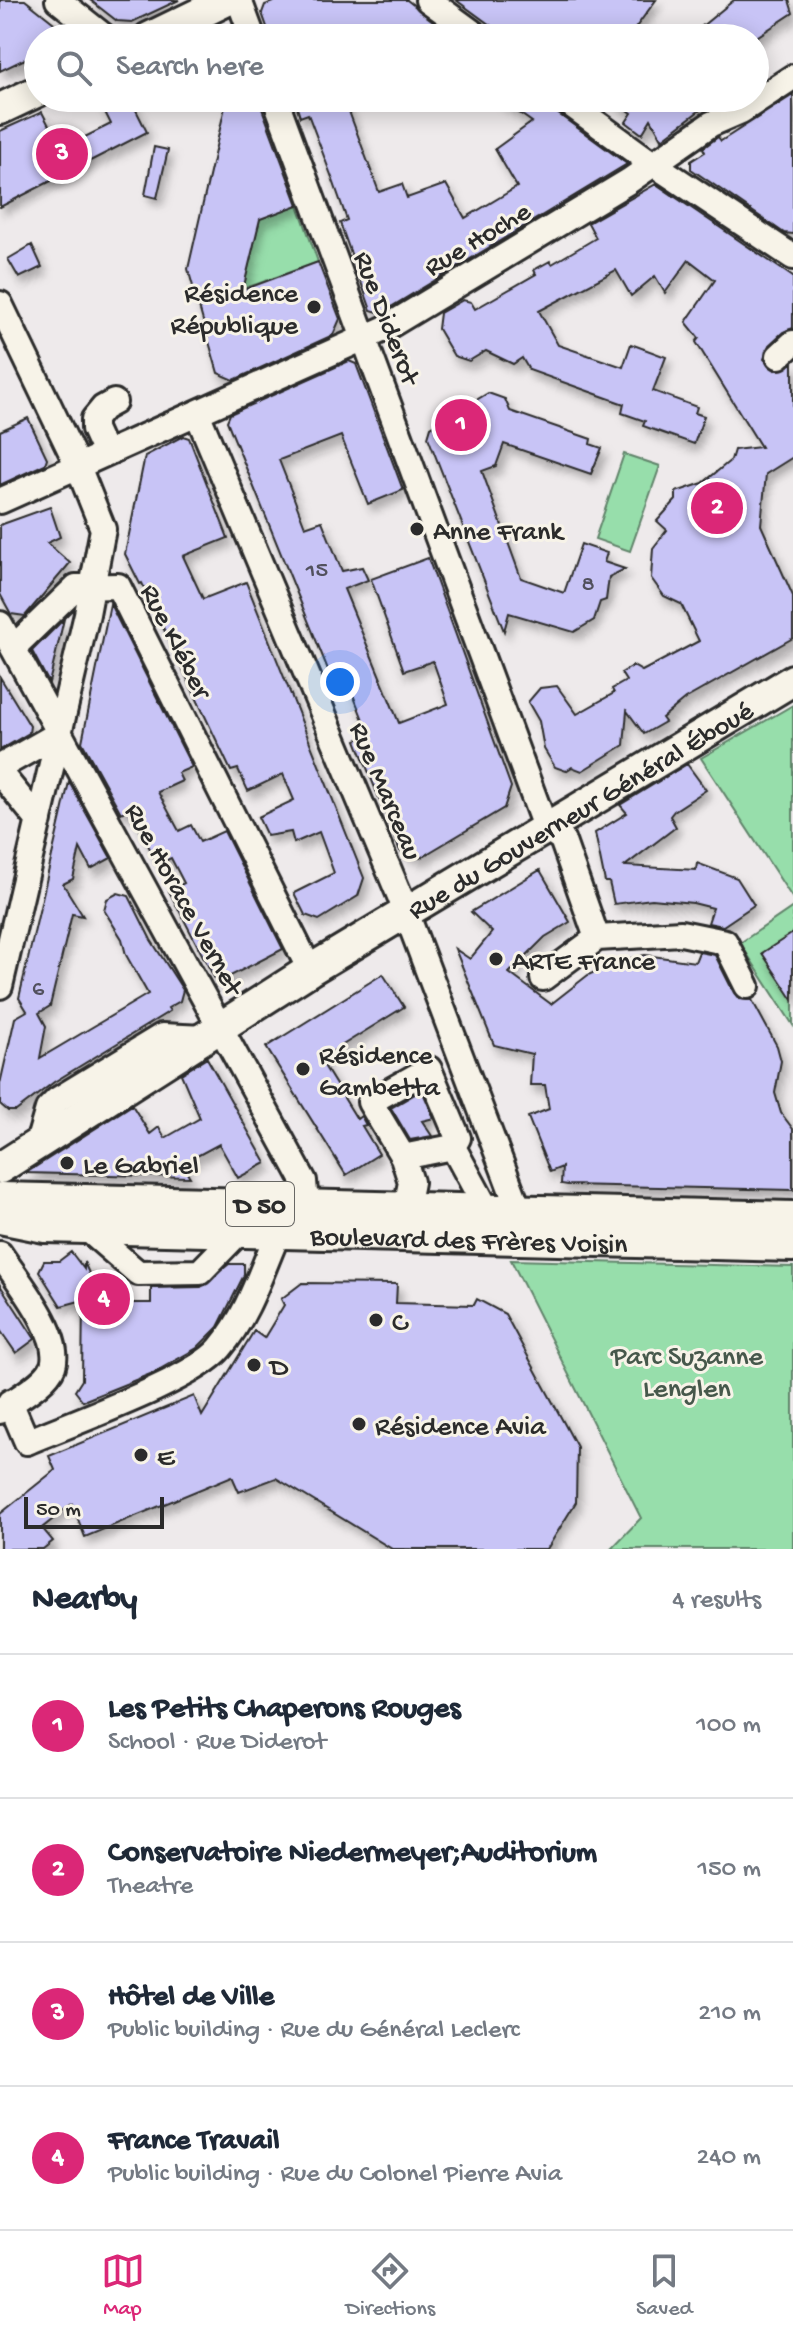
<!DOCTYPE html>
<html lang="en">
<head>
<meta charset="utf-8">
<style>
	body { margin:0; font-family:"Gochi Hand",sans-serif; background:#f2f2f3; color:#1f2937 }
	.scale { position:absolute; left:24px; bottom:20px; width:140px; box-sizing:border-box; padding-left:8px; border:4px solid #2b2b2b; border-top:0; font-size:22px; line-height:28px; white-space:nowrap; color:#2b2b2b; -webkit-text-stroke:6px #f7f3e8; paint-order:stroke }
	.you { position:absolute; left:340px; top:682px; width:28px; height:28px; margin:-20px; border:6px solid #fff; border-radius:50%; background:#1a73e8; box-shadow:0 0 0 12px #1a73e833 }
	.badge { display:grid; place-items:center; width:52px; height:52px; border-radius:50%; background:#db2777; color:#fff; font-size:26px; font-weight:700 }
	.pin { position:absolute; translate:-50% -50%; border:4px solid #fff; box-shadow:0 2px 8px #0006 }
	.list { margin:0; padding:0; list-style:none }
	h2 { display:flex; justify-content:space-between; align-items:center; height:104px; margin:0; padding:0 32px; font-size:34px }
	h2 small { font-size:26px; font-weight:400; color:#747a83 }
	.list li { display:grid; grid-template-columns:52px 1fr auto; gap:24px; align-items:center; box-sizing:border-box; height:144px; padding:0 32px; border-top:2px solid #e0e1e3 }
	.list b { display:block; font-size:30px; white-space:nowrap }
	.list p { margin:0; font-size:26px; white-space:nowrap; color:#747a83 }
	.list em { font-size:26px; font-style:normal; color:#747a83 }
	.icon { flex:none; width:44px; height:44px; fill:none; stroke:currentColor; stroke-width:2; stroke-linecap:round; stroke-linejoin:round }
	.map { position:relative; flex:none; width:793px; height:1549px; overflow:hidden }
	.search { position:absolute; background:#fff; box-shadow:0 4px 20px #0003; left:24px; right:24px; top:24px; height:88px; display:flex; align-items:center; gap:20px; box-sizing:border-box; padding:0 28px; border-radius:44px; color:#747a83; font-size:30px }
	.sheet { height:680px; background:#fff }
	nav { display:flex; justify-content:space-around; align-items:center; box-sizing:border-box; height:112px; border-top:2px solid #e0e1e3; background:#fff; font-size:22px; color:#747a83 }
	nav a { display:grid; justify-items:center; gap:4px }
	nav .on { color:#db2777 }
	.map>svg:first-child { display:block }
	.green { fill:#97deab; stroke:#61846b; stroke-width:2 }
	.building { fill:#c8c4f6; stroke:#2b2b2b; stroke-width:2; filter:url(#shadow) }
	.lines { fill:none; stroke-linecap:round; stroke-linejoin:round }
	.minor-casing { stroke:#2b2b2b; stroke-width:30 }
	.major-casing { stroke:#2b2b2b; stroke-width:36 }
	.minor { stroke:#f7f3e8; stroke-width:24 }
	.major { stroke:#f7f3e8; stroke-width:30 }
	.poi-dot { fill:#2b2b2b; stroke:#f7f3e8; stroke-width:3 }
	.labels { text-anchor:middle; stroke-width:6; stroke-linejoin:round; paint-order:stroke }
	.number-label { font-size:24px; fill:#52515e }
	.shield { fill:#f7f3e8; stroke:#686764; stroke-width:2 }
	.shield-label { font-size:26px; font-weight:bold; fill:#2b2b2b }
	.street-label { font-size:28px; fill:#2b2b2b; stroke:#f7f3e8 }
	.poi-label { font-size:28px; fill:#2b2b2b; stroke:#f7f3e8; text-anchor:start }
	.park-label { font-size:28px; fill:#46584b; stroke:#f7f3e8 }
</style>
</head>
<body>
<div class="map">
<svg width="793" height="1549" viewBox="0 0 793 1549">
	<defs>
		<filter id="shadow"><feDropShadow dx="4.5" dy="7" stdDeviation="4" flood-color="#0004"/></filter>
	</defs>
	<rect width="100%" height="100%" fill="#eeeaeb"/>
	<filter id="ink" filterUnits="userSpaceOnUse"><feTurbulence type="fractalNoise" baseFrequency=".0125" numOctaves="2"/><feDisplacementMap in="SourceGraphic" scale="16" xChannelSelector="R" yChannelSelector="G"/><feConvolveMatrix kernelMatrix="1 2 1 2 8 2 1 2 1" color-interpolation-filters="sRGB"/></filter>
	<g filter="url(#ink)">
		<path class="green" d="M298,205L318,262L243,289L260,219Z
			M624,454L660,466L630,551L595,539Z
			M793,705V899L701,758Z
			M793,907V1025L740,943Z
			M511,1260L793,1267V1549H611L641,1518Z"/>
		<path class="building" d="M0,0H25L73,38H38V73L30,75L25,59L0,71Z
			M90,0H179L132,22L117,21Z
			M278,0H407L455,38H271L262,13L265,5Z
			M456,0H656L628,38H508Z
			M734,0H789L793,13L755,38H708L701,27Z
			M793,95V234L784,233L691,169V161L705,152L703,148L718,137L721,141Z
			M98,98H130L147,132L0,207V131L42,112L61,149L111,124Z
			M227,98H258L298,205L260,219L243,290L318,262L340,319L333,335L234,380L218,373L188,269Z
			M294,98H344L379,192L402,184L407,198L446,184L465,218L517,187L495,149L532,122L498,98H544L553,110L627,164L381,313L371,310L340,223L347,220L334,183L308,114L300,117Z
			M611,98H716L662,139L651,119L642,134L626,122L632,113Z
			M154,147L168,150L157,198L145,195Z
			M656,184L793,277V328L783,332L769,345L764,359L775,370L793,363V457L766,474L761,525L793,596V638L685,699L662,718L665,722L644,734L627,711L624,745L582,771L572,767L566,771L555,767L544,749L539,721L528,702L540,688L557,686L577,714L614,693L612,689L626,681L621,673L633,666L642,671L699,641L681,604L664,596L651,578L653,548L667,530L657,521L676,500V492L703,483L731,460L734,450L761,447L696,342L699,338L686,322L715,280L689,260L665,293L655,276L631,296L616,270L539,311L558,345L623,367L631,344L666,357L653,391L697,407L695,413L704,416L694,444L643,426L645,421L622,413L624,404L529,370L522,358L513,364L486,351L469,361L454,356L438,329L440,313L463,300L471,302L475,309L536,274L534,270L550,261L552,264L596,238L588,223Z
			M32,245L42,267L19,278L8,259Z
			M349,361L356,364L403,490L368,504L341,436L279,460L292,493L305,527L322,521L342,571L362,567L368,580L344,589L399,723L448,704L433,661L404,671L371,579L428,558L511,787L504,808L420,858L400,851L356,740L369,735L356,702L346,677L333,682L227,421L230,414Z
			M488,393L505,399L510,411L591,439L590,444L602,448L591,474L504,444L496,466L482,471L521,578L564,593L581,544L607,553L604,562L625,569L609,577L606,600L600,602L594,620L574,632L509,613L504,631L428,437L431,427Z
			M28,418L47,458L45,464L0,485V431Z
			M183,436L189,438L228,538L183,556L203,599L246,582L364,878L358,896L319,920L305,915L294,893L334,873L319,832L294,843L291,832L267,836L258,817L294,800L283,774L248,791L238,769L231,771L142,583L140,584L125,554L145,456Z
			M50,507L60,537L47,543L70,563L25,616L11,614L0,594V525Z
			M110,604L192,767L178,773L182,781L158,792L179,831L191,825L200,842L224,831L283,949L217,983L169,891L184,883L171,858L158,864L129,809L121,813L82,742Z
			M64,619L49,683L32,651Z
			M0,677L30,726L29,733L0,750Z
			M687,764L706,790L674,811L670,816L676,827L625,866L696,870L697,863L737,878L754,905L723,926L708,923L713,908L693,903L652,899L614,904L609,882H605L595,833L627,813L620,805Z
			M69,782L111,858L91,869L80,848L73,879L63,884L83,916L72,914L50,1006L39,1013L46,1026L40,1058L148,994L126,955L122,939L104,910L107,899L118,893L129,896L151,940L183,990L180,1001L168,1008L170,1011L54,1082L16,1111H8L0,1104V1084L15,1018L27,1011L19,998Z
			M540,870L570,922L545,937L509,973L551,1004L588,975L619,961L645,955L695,962L699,952L715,955L734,993L739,999L752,1000L777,1046L781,1061L775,1093L781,1113L793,1129V1190L568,1185L561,1184L562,1167L550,1172L528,1117L549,1109L545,1085H530L532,1054L494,1045L455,949L470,959L492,932L471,912Z
			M793,933V1000L762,953Z
			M383,974L404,1007L320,1059L357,1119L361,1116L366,1125L362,1126L379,1154L346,1175L266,1047Z
			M207,1058L266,1163L238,1178L219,1144L182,1164L190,1177L26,1173L132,1105L150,1134L159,1127L165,1138L200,1118L181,1074Z
			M422,1090L434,1118L422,1121L432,1136L410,1140L391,1108Z
			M71,1252L84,1269V1262L99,1296L111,1286L124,1303H151V1288L201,1287L229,1264H244V1275L218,1327L197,1348L153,1373L83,1401L75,1391L82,1380L83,1300L61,1306L39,1271L44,1261H59Z
			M302,1283L397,1284L396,1303L474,1305L477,1299L505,1314L577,1447L576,1502L547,1549H392L276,1478L239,1492L232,1476L85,1537L72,1504L42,1528L53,1541L43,1549H0V1514L55,1470L49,1456L194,1396L202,1416L254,1331L264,1338L284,1305L281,1299Z
			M0,1285L35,1339L16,1353L0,1330Z"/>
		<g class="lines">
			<defs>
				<path id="minor" d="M58,0L106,38
					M239,0L253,38
					M428,0L480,38
					M275,98L545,827L562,839L597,938
					M562,98L643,157L793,257
					M0,304L77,464L103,529L87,614L0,986
					M779,356L793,343
					M197,413L399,894L525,1226
					M104,451L94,429V419L103,408L114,402
					M0,501L384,329L629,181L711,124L741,111L793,77
					M0,624L304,1181L306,1205
					M13,648L76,587L118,586L310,970
					M0,767L60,733
					M0,773L39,821
					M543,978L597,938L681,933L725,942L747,986
					M39,1140L48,1109L57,1100L162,1036L204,1038
					M403,1157L370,1102L429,1069L458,1138L453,1147
					M406,1208L411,1182L403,1157L453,1147L487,1210
					M86,1228L138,1273L200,1272L239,1232
					M0,1254C17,1280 63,1335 53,1366C46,1384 15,1399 0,1411
					M10,1402L27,1442C71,1423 194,1380 220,1348C248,1315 261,1272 278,1233"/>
				<g id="major">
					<path d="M149,38L227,0"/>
					<path d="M0,109L38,91"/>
					<path id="s1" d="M0,1168L310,970L793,680"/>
					<path d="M0,1198L793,1217"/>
					<path id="s2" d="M0,1218L45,1227L793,1246"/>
				</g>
			</defs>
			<use href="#minor" class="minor-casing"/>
			<use href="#major" class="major-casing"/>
			<use href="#minor" class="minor"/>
			<use href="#major" class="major"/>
		</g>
	</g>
	<g class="poi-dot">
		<circle cx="314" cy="307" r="8"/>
		<circle cx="417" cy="529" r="8"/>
		<circle cx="496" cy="959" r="8"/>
		<circle cx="303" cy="1069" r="8"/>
		<circle cx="67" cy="1163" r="8"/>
		<circle cx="376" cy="1320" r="8"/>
		<circle cx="254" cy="1365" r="8"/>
		<circle cx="359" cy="1424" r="8"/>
		<circle cx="141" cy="1455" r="8"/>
	</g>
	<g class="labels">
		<g class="number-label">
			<text x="317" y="576">15</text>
			<text x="588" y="590">8</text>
			<text x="38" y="995">6</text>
		</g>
		<rect class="shield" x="226" y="1182" width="68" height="44" rx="6"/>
		<g class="shield-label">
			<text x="260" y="1213">D 50</text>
		</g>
		<g class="street-label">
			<text transform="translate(476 237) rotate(-31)" y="10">Rue Hoche</text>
			<text transform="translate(389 317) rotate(69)" y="10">Rue Diderot</text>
			<text transform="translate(178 640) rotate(63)" y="10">Rue Kléber</text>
			<text transform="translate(388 790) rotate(67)" y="10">Rue Marceau</text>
			<text dy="10" stroke="none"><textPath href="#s1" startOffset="682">Rue du Gouverneur Général Éboué</textPath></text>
			<text transform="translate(186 898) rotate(61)" y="10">Rue Horace Vernet</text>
			<text dy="10" stroke="none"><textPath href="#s2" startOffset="470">Boulevard des Frères Voisin</textPath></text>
		</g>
		<g class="poi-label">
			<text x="298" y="301" text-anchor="end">Résidence<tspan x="298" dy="32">République</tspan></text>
			<text x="433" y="539">Anne Frank</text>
			<text x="512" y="969">ARTE France</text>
			<text x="319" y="1063">Résidence<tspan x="319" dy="32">Gambetta</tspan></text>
			<text x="83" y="1173">Le Gabriel</text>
			<text x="392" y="1330">C</text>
			<text x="270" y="1375">D</text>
			<text x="375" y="1434">Résidence Avia</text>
			<text x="157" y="1465">E</text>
		</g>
		<g class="park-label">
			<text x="687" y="1364">Parc Suzanne<tspan x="687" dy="32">Lenglen</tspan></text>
		</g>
	</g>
</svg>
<div class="scale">50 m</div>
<div class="you"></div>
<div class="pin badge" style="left:461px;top:425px">1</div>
<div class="pin badge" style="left:717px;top:508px">2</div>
<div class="pin badge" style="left:62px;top:154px">3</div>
<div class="pin badge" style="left:104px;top:1299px">4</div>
<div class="search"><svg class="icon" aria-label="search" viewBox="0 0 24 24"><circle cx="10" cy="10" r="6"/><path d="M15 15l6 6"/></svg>Search here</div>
</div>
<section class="sheet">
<h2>Nearby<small>4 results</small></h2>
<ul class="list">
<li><span class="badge">1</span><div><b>Les Petits Chaperons Rouges</b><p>School · Rue Diderot</p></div><em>100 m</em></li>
<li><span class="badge">2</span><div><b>Conservatoire Niedermeyer;Auditorium</b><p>Theatre</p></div><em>150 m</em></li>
<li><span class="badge">3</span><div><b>Hôtel de Ville</b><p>Public building · Rue du Général Leclerc</p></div><em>210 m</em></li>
<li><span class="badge">4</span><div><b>France Travail</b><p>Public building · Rue du Colonel Pierre Avia</p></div><em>240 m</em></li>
</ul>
</section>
<nav>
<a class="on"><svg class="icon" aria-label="map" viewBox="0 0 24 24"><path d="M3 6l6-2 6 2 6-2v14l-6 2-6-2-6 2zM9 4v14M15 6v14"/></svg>Map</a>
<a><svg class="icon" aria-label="directions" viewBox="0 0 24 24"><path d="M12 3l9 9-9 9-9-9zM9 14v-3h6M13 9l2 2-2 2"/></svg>Directions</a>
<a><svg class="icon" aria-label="saved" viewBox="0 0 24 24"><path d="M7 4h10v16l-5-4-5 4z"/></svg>Saved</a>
</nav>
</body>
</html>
